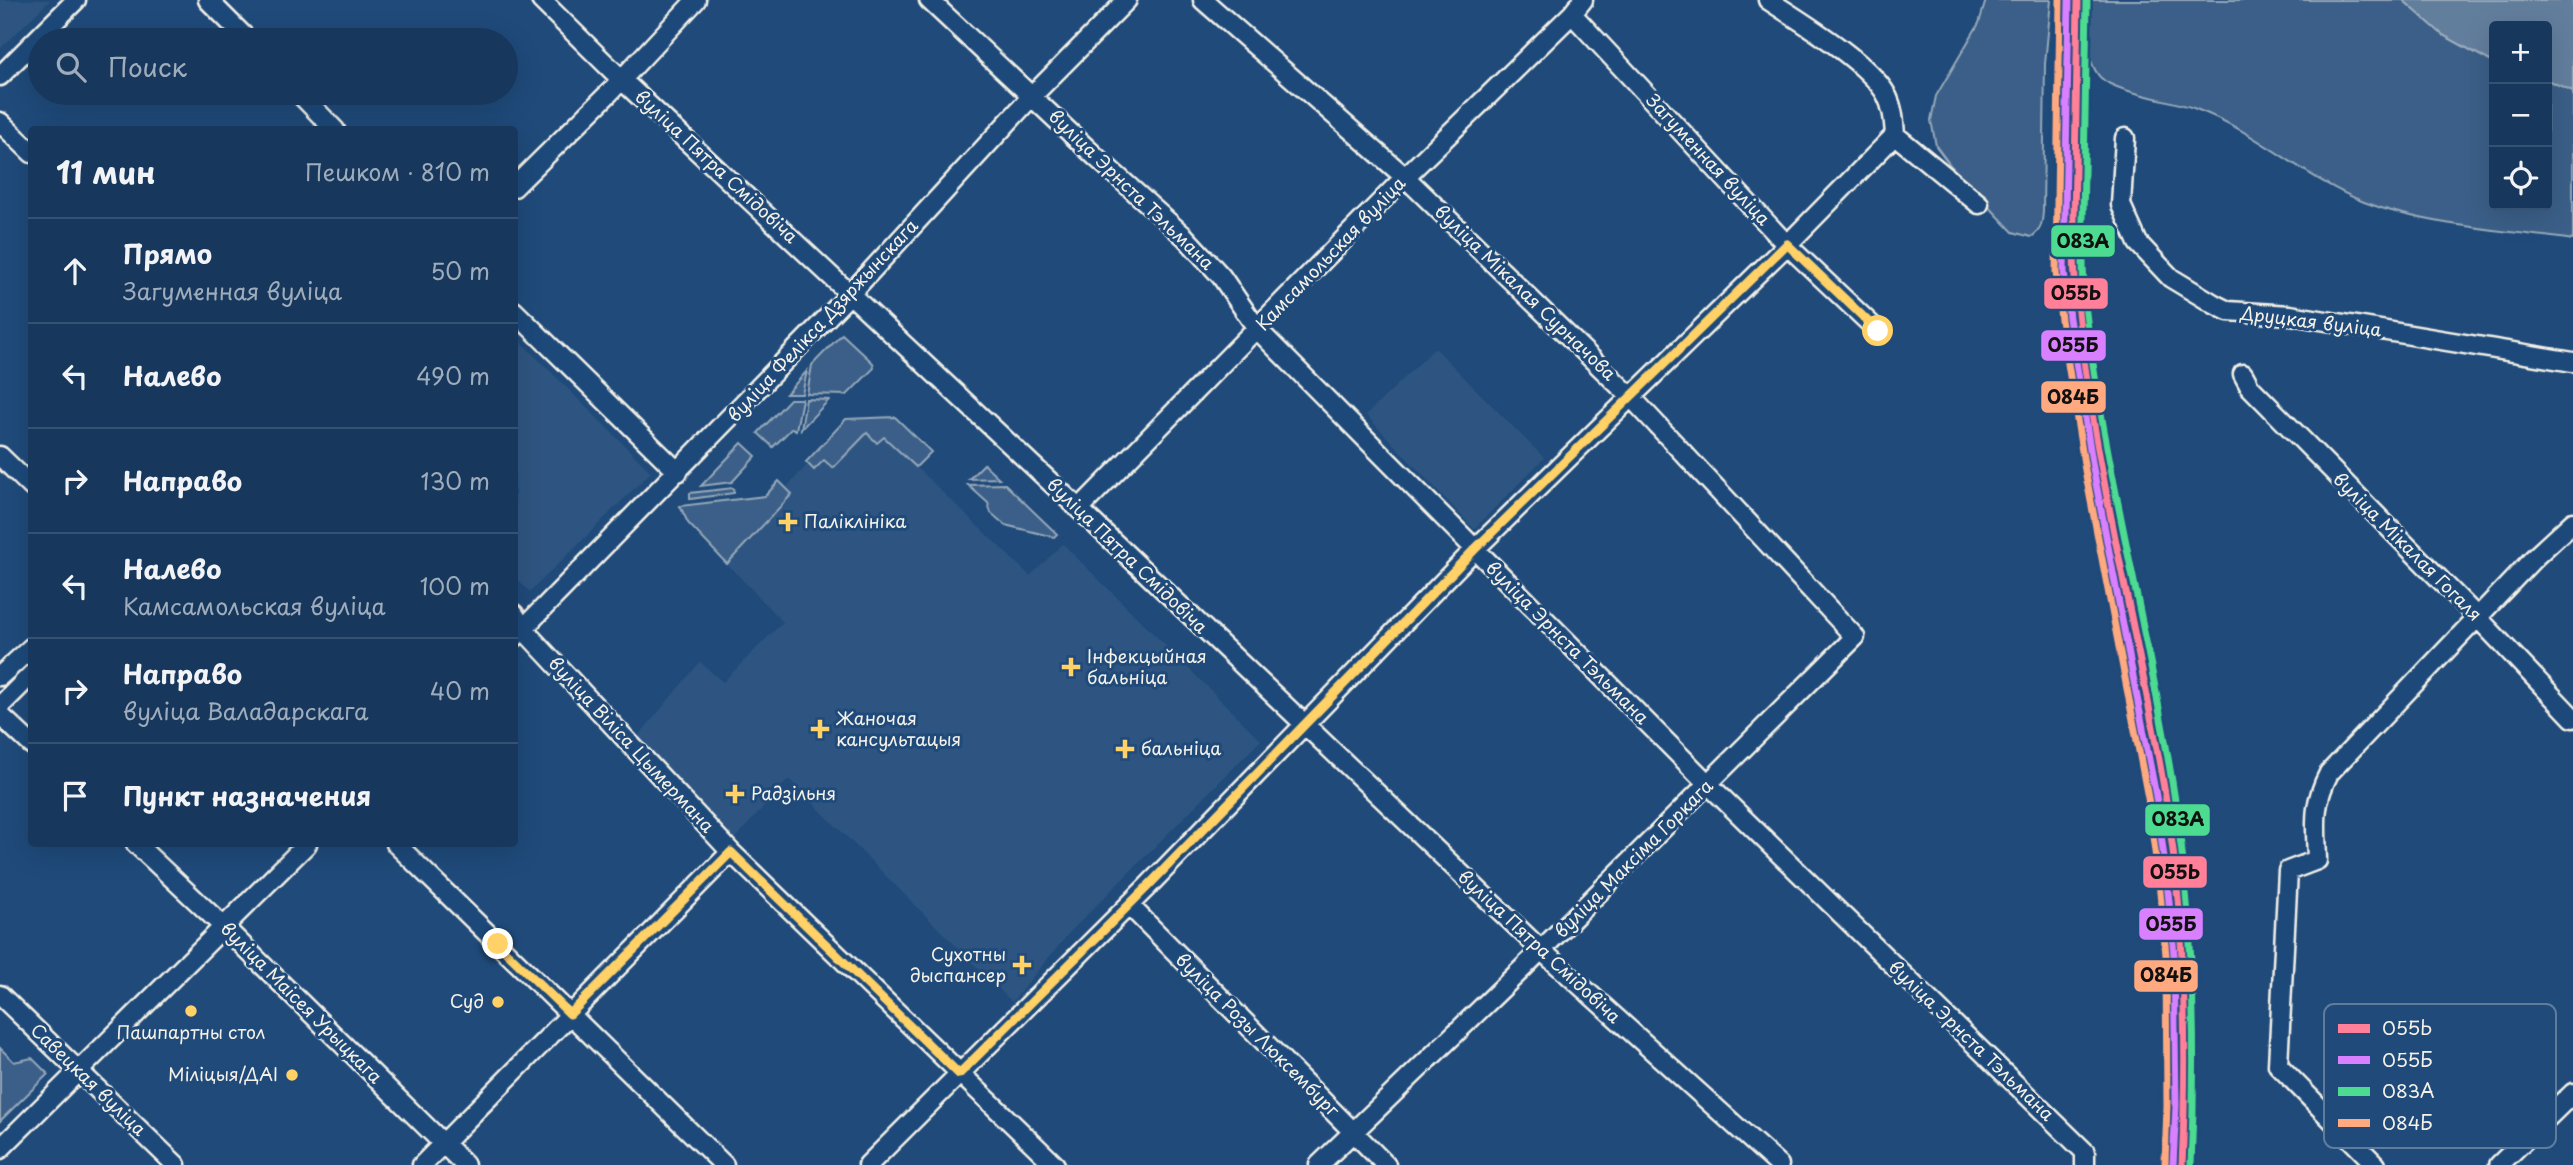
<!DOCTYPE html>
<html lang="ru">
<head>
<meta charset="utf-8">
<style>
	body { margin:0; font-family:"Playpen Sans",sans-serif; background:#244365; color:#f1f3f6 }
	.controls { position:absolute; right:21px; top:21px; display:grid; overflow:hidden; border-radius:7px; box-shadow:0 7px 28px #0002 }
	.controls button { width:63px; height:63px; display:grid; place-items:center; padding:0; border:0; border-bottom:2px solid #365272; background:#17385c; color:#f1f3f6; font:35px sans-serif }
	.stop { position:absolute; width:21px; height:21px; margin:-16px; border:5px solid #ffd166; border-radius:50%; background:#fff }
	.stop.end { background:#ffd166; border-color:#fff; box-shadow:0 2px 7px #0008 }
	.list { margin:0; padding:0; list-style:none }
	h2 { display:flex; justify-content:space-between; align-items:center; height:91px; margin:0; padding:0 28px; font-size:30px }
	h2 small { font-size:23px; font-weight:400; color:#9eacbb }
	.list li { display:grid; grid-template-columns:46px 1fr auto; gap:21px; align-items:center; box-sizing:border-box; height:105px; padding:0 28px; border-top:2px solid #365272 }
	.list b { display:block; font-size:26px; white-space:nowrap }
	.list p { margin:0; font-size:23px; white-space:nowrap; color:#9eacbb }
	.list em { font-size:23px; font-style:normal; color:#9eacbb }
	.icon { flex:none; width:38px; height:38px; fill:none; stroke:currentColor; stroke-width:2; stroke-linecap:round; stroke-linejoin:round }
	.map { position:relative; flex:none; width:2573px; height:1165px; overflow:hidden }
	.search { position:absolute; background:#17385c; box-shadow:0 7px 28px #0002; left:28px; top:28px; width:490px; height:77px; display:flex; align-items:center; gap:18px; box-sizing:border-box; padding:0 24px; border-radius:38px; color:#9eacbb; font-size:26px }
	.panel { position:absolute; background:#17385c; box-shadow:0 7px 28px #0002; left:28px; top:126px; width:490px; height:721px; border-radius:7px }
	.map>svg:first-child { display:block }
	.built { fill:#2d5581 }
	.green { fill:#3a5f88; stroke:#97a8b8; stroke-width:2 }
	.water { fill:#627e9d; stroke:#9cacbb; stroke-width:2 }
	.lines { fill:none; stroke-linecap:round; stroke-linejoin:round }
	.minor-casing { stroke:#f4f1e8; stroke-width:23 }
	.minor { stroke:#1f4a7a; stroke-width:18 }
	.rail-1-casing { stroke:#1f4a7a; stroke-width:12 }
	.rail-2-casing { stroke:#1f4a7a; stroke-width:12 }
	.rail-3-casing { stroke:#1f4a7a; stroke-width:12 }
	.rail-4-casing { stroke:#1f4a7a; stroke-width:12 }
	.rail-1 { stroke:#ff8098; stroke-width:7 }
	.rail-2 { stroke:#d880ff; stroke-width:7 }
	.rail-3 { stroke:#4ddb92; stroke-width:7 }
	.rail-4 { stroke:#ffa980; stroke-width:7 }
	.route { stroke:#ffd166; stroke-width:9 }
	.poi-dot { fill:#ffd166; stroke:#1f4a7a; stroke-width:2.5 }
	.labels { text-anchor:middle; stroke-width:6; stroke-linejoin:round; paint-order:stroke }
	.street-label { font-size:18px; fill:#f4f1e8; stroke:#1f4a7a }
	.poi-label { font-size:18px; fill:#f4f1e8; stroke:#1f4a7a; text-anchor:start }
	.key { fill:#1f4a7a; stroke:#5f7c9b; stroke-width:2 }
	.key-label { font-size:19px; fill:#f4f1e8 }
	.line-badge { stroke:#1f4a7a; stroke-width:2.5 }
	.pale-badge-label { font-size:19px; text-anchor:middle; font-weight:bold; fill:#111 }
</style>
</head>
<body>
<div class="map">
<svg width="2573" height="1165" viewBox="0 0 2573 1165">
	<rect width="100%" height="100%" fill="#1f4a7a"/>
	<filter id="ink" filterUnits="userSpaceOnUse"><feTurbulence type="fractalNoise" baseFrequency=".0143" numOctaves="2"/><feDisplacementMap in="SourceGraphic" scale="14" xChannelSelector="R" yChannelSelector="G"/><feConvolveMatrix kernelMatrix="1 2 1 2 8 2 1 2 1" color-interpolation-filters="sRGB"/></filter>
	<g filter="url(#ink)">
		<path class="built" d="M0,0H50L0,49Z
			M515,336L651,472L530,592L515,577Z
			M1435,348L1544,458L1474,529L1366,415Z
			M866,433L884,436L1030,576L1063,544L1261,740L1070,932L1012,1002L789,779L734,840L676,784L639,744L640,734L700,662L723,682L783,622L727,564L792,494L787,487L808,464L815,470L824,460L834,468Z"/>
		<path class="green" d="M1986,0H2051L2045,64L2043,212C2042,224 2041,231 2031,237L2013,232L1951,166L1936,146L1931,120L1936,96L1979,23Z
			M2087,0H2403L2443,35L2494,63V205H2547V80L2573,91V240C2505,230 2427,226 2364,202C2304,178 2256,131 2196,109C2174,100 2115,93 2100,77C2084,59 2086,23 2087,0Z
			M842,334L873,363L874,368L847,395L807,394L812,365Z
			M807,371L802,394H786Z
			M790,399H802L796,430L792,428L773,447L758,433Z
			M806,399L829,400L801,429Z
			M895,417L931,452L916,467L884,437L877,443L867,433L833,468L824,460L814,470L806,462L846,419Z
			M742,443L756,456L732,482L701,486Z
			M984,464L999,478L969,479Z
			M779,481L792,494L727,564L688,523L680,506L765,496Z
			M1005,484L1057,534L1054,537L1005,525L991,513L988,503L968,485Z
			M733,488L734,493L690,499V493Z
			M0,1048L14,1062L32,1058L48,1074L0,1121Z"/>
		<path class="water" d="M2403,0H2573V91L2547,80V26H2494V63L2443,35Z"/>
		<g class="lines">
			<defs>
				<path id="minor" d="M208,0L248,40
					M541,0L622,80L1079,509L1541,950L1779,1165
					M929,0L1096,157L1185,237L1221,276L1258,330L1709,785L2085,1152V1165
					M1203,0L1405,177L1631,397L1855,637L1523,968L1319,1165
					M1768,0C1800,21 1867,61 1886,94C1893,107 1894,121 1895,135L1979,204
					M1572,14L1787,245L1878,331
					M0,76L76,0
					M299,93L335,130
					M0,122L32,153
					M2125,138L2121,205L2138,243L2171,278L2214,304L2228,311L2290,315L2573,362
					M514,187L610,92L696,0
					M514,311L678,472
					M2243,374L2250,387L2477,617L2573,718
					M0,456L32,487
					M1079,509L1405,177L1572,14L1583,0
					M514,614L523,629L731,852L1055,1165
					M514,638L851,293L1032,96L1127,0
					M0,676L32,647
					M0,706L32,674
					M0,715L32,745
					M136,844L223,926L465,1165
					M396,844L724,1165
					M1129,905L1386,1165
					M0,995L176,1165
					M0,1149L307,844
					M422,1165L731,852
					M868,1165L1147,887L1475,549L1787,245L1895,135
					M2376,1165L2278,1065L2288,871L2317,860C2316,824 2312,806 2329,773L2534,558L2573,522
					M2499,1165L2573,1093"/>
			</defs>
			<use href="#minor" class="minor-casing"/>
			<use href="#minor" class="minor"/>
			<defs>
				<path id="rail-1" d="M2078,0C2077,57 2076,114 2075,171C2074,219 2072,265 2078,312C2096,475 2138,633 2165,794C2185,917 2188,1041 2182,1165"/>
				<path id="rail-2" d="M2069,0L2064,271L2069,318L2093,468L2156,796L2167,881L2174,954L2176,1105L2173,1165"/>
				<path id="rail-3" d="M2087,0C2086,57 2085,114 2084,171C2083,219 2081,265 2086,313C2106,475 2149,633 2174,794C2193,917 2197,1041 2191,1165"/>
				<path id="rail-4" d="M2060,0L2056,272L2061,320L2085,470L2148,798L2159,882L2166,955L2167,1105L2165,1164"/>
			</defs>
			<use href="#rail-1" class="rail-1-casing"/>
			<use href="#rail-2" class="rail-2-casing"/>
			<use href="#rail-3" class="rail-3-casing"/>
			<use href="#rail-4" class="rail-4-casing"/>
			<use href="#rail-1" class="rail-1"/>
			<use href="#rail-2" class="rail-2"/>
			<use href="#rail-3" class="rail-3"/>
			<use href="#rail-4" class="rail-4"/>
		</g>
	</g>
	<g class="lines" filter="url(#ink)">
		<path class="route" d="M498,944L570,1014L731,852L959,1074L1147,887L1475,549L1787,244L1878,331"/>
	</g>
	<g class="poi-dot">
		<path d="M784.5 511.5h7v7h7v7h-7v7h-7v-7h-7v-7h7z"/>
		<path d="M1067.5 656.5h7v7h7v7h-7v7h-7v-7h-7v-7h7z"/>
		<path d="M816.5 718.5h7v7h7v7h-7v7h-7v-7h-7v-7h7z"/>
		<path d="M1121.5 738.5h7v7h7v7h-7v7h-7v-7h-7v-7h7z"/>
		<path d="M731.5 783.5h7v7h7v7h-7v7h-7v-7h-7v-7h7z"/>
		<path d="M1018.5 954.5h7v7h7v7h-7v7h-7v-7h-7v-7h7z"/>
		<circle cx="498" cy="1002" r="7"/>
		<circle cx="191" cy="1011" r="7"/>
		<circle cx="292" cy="1075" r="7"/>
	</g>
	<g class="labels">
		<g class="street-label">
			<text transform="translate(1708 160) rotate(47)" y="6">Загуменная вуліца</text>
			<text transform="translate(716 167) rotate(43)" y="6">вуліца Пятра Смідовіча</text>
			<text transform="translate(1131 190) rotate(44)" y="6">вуліца Эрнста Тэльмана</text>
			<text transform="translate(1331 254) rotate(-46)" y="6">Камсамольская вуліца</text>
			<text transform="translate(1525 293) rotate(44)" y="6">вуліца Мікалая Сурначова</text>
			<text transform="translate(823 321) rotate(-47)" y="6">вуліца Фелікса Дзяржынскага</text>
			<text transform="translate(2311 322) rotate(7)" y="6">Друцкая вуліца</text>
			<text transform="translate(2407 547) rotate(45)" y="6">вуліца Мікалая Гогаля</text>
			<text transform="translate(1127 556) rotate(44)" y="6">вуліца Пятра Смідовіча</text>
			<text transform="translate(1567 643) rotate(45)" y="6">вуліца Эрнста Тэльмана</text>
			<text transform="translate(631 745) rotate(47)" y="6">вуліца Віліса Цымермана</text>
			<text transform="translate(1634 859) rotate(-45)" y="6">вуліца Максіма Горкага</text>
			<text transform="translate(1539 947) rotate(43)" y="6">вуліца Пятра Смідовіча</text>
			<text transform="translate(301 1003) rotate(45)" y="6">вуліца Маісея Урыцкага</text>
			<text transform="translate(1257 1035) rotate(45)" y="6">вуліца Розы Люксембург</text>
			<text transform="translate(1971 1041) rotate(44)" y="6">вуліца Эрнста Тэльмана</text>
			<text transform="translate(88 1080) rotate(44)" y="6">Савецкая вуліца</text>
		</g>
		<g class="poi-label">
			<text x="804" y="528">Паліклініка</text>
			<text x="1087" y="663">Інфекцыйная<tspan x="1087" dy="21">бальніца</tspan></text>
			<text x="836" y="725">Жаночая<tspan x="836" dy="21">кансультацыя</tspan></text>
			<text x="1141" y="755">бальніца</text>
			<text x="751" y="800">Радзільня</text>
			<text x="1006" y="961" text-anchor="end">Сухотны<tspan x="1006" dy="21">дыспансер</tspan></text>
			<text x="484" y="1008" text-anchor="end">Суд</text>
			<text x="191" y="1039" text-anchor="middle">Пашпартны стол</text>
			<text x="278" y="1081" text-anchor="end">Міліцыя/ДАІ</text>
		</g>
	</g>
	<rect x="2324" y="1004" width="232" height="144" rx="10" class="key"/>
	<rect x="2338" y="1024" width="32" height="9" fill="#ff8098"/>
	<rect x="2338" y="1056" width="32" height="8" fill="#d880ff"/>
	<rect x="2338" y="1087" width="32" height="9" fill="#4ddb92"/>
	<rect x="2338" y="1119" width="32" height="8" fill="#ffa980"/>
	<g class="key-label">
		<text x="2382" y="1035">055Ь</text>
		<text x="2382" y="1067">055Б</text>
		<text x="2382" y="1098">083А</text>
		<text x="2382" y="1130">084Б</text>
	</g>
	<g class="line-badge">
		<rect x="2050" y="224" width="66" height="34" rx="7" fill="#4ddb92"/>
		<rect x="2043" y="277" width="66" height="33" rx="7" fill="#ff8098"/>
		<rect x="2040" y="329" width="67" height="33" rx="7" fill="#d880ff"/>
		<rect x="2040" y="380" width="67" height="34" rx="7" fill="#ffa980"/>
		<rect x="2144" y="803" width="67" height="34" rx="7" fill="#4ddb92"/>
		<rect x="2142" y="855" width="66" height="34" rx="7" fill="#ff8098"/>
		<rect x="2138" y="907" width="66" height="34" rx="7" fill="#d880ff"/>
		<rect x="2133" y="959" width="66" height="34" rx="7" fill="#ffa980"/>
	</g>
	<g class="pale-badge-label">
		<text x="2083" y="248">083А</text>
		<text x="2076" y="300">055Ь</text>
		<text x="2073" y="352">055Б</text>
		<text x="2073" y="404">084Б</text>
		<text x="2178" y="826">083А</text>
		<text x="2175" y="879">055Ь</text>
		<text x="2171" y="931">055Б</text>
		<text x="2166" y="982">084Б</text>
	</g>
</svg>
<div class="controls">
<button>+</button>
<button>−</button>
<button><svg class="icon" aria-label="locate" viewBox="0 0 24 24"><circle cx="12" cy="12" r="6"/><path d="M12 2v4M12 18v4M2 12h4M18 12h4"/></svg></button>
</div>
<div class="stop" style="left:1878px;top:331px"></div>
<div class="stop end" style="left:498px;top:944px"></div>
<div class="search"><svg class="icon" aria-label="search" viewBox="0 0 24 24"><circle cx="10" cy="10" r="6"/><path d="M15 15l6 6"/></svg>Поиск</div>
<section class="panel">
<h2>11 мин<small>Пешком · 810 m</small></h2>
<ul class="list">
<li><svg class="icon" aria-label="ahead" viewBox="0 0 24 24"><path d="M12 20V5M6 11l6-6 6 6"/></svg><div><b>Прямо</b><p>Загуменная вуліца</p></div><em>50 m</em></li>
<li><svg class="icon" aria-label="left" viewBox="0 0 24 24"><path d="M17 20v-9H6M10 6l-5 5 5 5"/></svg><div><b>Налево</b></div><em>490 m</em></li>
<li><svg class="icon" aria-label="right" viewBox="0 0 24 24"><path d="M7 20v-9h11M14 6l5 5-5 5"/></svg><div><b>Направо</b></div><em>130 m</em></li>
<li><svg class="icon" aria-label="left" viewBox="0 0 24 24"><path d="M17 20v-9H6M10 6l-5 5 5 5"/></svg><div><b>Налево</b><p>Камсамольская вуліца</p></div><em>100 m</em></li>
<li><svg class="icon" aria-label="right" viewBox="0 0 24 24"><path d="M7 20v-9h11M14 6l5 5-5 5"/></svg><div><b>Направо</b><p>вуліца Валадарскага</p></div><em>40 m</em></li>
<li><svg class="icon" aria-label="arrive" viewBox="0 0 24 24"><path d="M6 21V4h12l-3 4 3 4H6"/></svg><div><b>Пункт назначения</b></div></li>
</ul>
</section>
</div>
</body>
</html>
